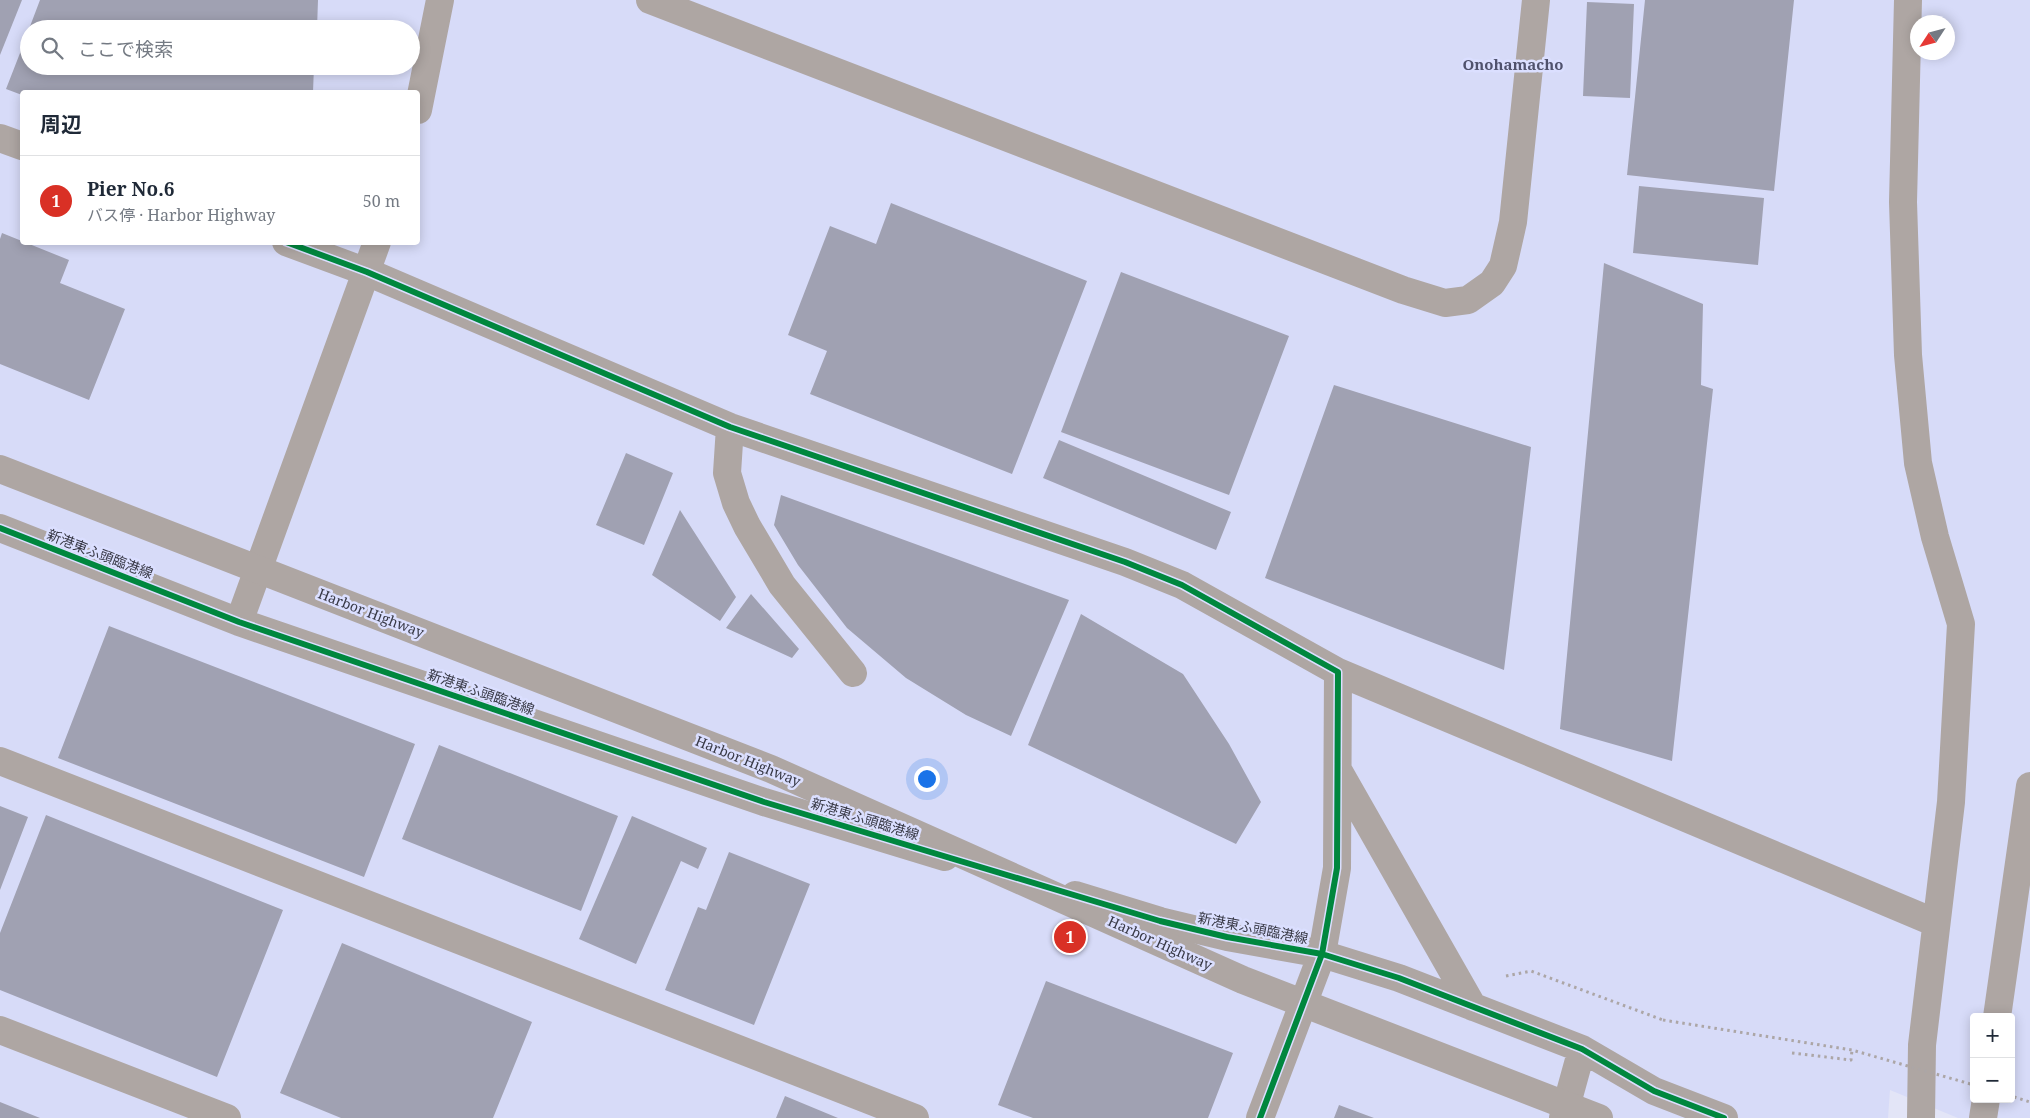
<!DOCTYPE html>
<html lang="ja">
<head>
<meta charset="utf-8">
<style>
	body { margin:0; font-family:"Noto Serif","Noto Sans JP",serif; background:#f2f2f3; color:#1f2937 }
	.controls { position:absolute; right:15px; bottom:15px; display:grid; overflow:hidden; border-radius:5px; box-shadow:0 2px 12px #0003 }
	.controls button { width:45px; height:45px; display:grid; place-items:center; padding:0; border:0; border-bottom:1px solid #e0e1e3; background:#fff; color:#1f2937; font:25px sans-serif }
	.compass { position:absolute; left:1910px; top:15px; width:45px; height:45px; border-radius:50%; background:#fff; box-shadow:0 2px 12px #0003; rotate:234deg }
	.you { position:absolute; left:926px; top:778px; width:18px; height:18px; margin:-12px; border:4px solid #fff; border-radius:50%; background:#1a73e8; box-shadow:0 0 0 8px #1a73e833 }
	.badge { display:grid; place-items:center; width:32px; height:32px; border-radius:50%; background:#d93025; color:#fff; font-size:16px; font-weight:700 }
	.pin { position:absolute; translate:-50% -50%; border:2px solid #fff; box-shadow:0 1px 5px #0006 }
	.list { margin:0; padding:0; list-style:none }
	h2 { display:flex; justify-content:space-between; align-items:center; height:65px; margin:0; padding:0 20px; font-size:21px }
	h2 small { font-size:16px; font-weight:400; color:#747a83 }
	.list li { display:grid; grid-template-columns:32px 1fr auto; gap:15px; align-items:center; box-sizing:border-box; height:90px; padding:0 20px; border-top:1px solid #e0e1e3 }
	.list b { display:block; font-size:19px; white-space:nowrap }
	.list p { margin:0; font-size:16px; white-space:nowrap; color:#747a83 }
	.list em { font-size:16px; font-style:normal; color:#747a83 }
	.icon { flex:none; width:28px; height:28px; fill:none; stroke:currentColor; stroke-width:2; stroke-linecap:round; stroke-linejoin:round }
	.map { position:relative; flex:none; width:2030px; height:1118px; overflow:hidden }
	.search { position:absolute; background:#fff; box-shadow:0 2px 12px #0003; left:20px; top:20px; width:400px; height:55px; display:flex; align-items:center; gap:12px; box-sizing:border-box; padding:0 18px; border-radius:28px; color:#747a83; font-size:19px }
	.panel { position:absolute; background:#fff; box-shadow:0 2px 12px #0003; left:20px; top:90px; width:400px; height:155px; border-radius:5px }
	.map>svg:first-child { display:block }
	.built { fill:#d7dbf8; fill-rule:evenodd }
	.building { fill:#a0a1b2 }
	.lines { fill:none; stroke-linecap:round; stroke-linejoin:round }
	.path { stroke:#aca6a6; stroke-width:3; stroke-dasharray:2.5 4; stroke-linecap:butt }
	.minor { stroke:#aea6a3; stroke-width:28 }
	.path-bridge { stroke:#aca6a6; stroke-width:3; stroke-dasharray:2.5 4; stroke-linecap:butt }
	.minor-bridge { stroke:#aea6a3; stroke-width:28 }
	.cycleway-casing { stroke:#dbdfff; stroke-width:9 }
	.cycleway { stroke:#00873e; stroke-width:6 }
	.labels { text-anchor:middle; stroke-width:5; stroke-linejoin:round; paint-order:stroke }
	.street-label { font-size:14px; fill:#383946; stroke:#dbdfff }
	.neighbourhood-label { font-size:15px; font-weight:bold; fill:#50526d; stroke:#dbdfff }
</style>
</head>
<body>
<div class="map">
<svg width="2030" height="1118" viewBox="0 0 2030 1118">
	<rect width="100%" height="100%" fill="#e3e5f7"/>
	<path class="built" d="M0,0H2030V1118H1958L1890,1090L1888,1118H0ZM1918,22H1948V52H1918ZM29,29H411V66H29ZM22,92H418V242H22ZM1974,1017H2011V1099H1974Z"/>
	<path class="building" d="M0,0H22L0,55Z
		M40,0H318L317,29H29Z
		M1645,0H1794L1774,191L1627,175Z
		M1587,2L1634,4L1630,98L1583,96Z
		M29,30V66H314L313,92H22V95L6,89Z
		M1639,186L1764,198L1758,265L1633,253Z
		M891,203L1087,281L1012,474L810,394L827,351L788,335L830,226L876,244Z
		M2,233L69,260L60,283L125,309L89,400L0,364V239Z
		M1604,263L1703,304L1701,385L1713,389L1672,761L1560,729Z
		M1121,272L1289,336L1229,495L1061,432Z
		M1334,385L1531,447L1504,670L1265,578Z
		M1059,440L1231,512L1216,550L1043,478Z
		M626,453L673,473L644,545L596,525Z
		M781,495L1069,600L1011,736L966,715L906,678L847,628L798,565L774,525Z
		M680,510L736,597L720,621L652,575Z
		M751,594L799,649L792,658L726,628Z
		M1081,614L1183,674L1229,744L1261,802L1236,844L1028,745Z
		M109,626L415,744L364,877L58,758Z
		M439,745L618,816L581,911L402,839Z
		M0,806L28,817L0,890Z
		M46,815L283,910L217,1077L0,990V933Z
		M632,816L707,848L698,869L681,861L636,964L579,939Z
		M729,852L810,884L754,1025L665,990L698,907L706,910Z
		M342,943L532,1022L493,1118H341L280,1093Z
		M1046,981L1233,1053L1208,1118H1033L998,1105Z
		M785,1096L838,1118H776Z
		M0,1102L40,1118H0Z
		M1339,1105L1374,1118H1334Z"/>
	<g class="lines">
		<path class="path" d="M1506,976L1531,971L1663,1020
			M1792,1053L1851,1060L1852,1050
			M2014,1097L2030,1102"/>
		<path class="minor" d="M650,0L1403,290L1445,303L1468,300L1492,283L1503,266L1513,222L1536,0
			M1908,0L1903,202L1908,355L1918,463L1935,537L1961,624L1951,802L1922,1045L1921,1118
			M418,110L440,0
			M0,138L22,146
			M286,242L367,272L730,427L1125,562L1182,585L1338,672L1337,868L1322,954L1260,1118
			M730,427L727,473L736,503L747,526L782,585L853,673
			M0,528L239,622L764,802L945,857
			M239,622L377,242
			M1338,672L1936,923
			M0,761L915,1118
			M1338,770L1473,1007
			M1075,895L1160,921L1227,937L1322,954L1399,978L1582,1049L1654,1091L1724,1118
			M1997,1017L2030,786
			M0,1030L227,1118
			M1563,1118L1582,1049
			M1983,1118L1986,1099"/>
		<path class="path-bridge" d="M1663,1020L1852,1050L1974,1085"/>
		<path class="minor-bridge" d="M0,469L771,769L1243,980L1599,1118"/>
		<defs>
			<path id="cycleway" d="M286,242L367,272L730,427L1125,562L1182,585L1338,672L1337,868L1322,954L1260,1118
				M0,528L239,622L764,802L1160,921L1227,937L1322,954L1399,978L1582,1049L1654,1091L1724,1118"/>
		</defs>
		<use href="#cycleway" class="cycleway-casing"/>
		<use href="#cycleway" class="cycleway"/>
	</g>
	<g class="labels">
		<g class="street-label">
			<text transform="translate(100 554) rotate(21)" y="5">新港東ふ頭臨港線</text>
			<text transform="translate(371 613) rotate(21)" y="5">Harbor Highway</text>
			<text transform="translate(481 692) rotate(19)" y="5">新港東ふ頭臨港線</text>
			<text transform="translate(748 761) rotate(22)" y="5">Harbor Highway</text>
			<text transform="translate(865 819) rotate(17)" y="5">新港東ふ頭臨港線</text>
			<text transform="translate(1253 928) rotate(11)" y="5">新港東ふ頭臨港線</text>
			<text transform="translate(1160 943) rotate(24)" y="5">Harbor Highway</text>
		</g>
		<g class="neighbourhood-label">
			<text x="1513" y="70">Onohamacho</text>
		</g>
	</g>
</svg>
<div class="controls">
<button>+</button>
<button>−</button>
</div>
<svg class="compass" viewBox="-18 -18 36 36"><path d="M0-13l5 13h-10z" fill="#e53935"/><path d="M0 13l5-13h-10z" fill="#747a83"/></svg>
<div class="you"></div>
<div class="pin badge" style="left:1070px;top:937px">1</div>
<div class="search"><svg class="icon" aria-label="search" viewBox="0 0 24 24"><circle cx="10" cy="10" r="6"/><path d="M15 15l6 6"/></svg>ここで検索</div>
<section class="panel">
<h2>周辺<small></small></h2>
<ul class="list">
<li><span class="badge">1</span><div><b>Pier No.6</b><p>バス停 · Harbor Highway</p></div><em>50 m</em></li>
</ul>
</section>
</div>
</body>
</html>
